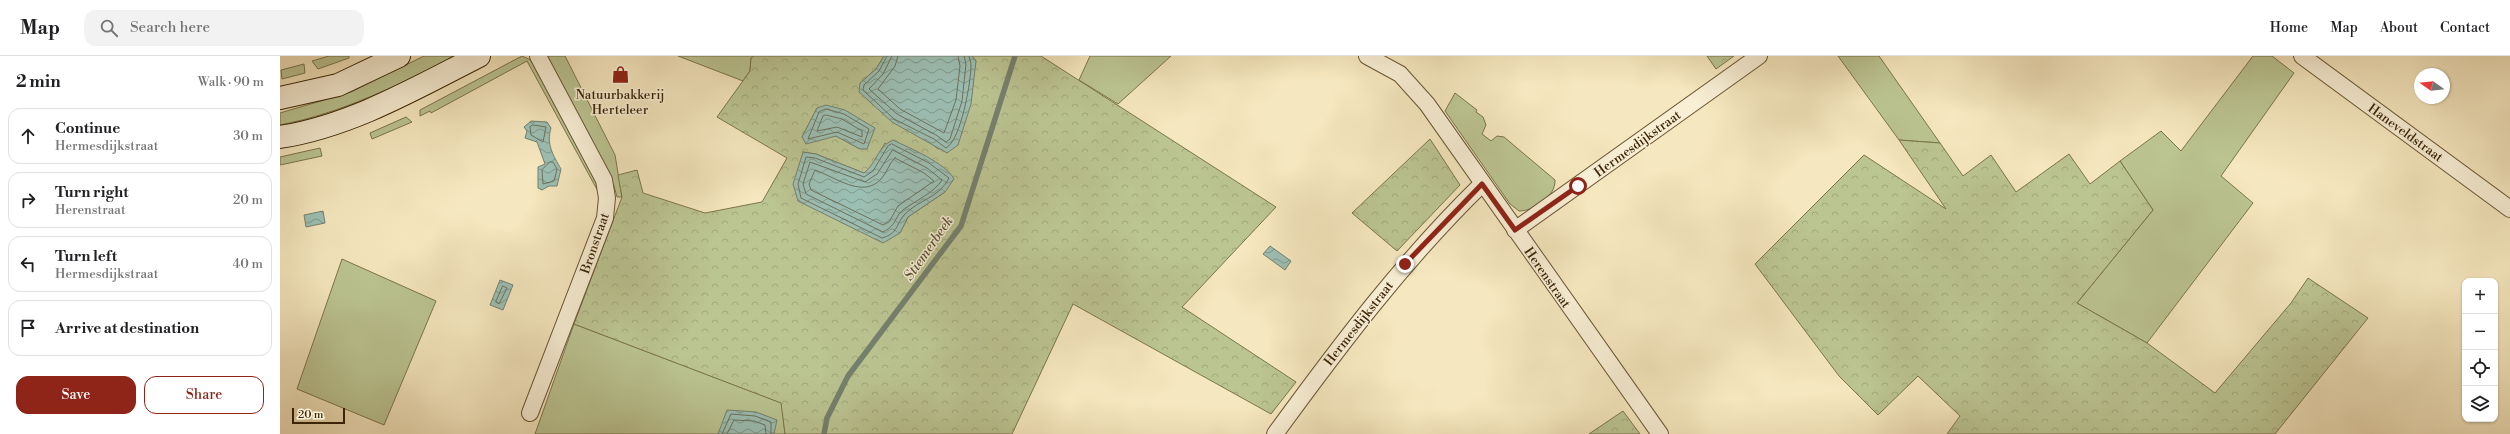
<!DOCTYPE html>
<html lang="en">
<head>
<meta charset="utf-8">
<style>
	body { margin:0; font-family:"Libre Bodoni",serif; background:#f2f2f2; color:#202124 }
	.controls { position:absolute; right:12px; bottom:12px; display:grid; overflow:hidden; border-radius:8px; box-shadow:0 1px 3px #0004 }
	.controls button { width:36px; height:36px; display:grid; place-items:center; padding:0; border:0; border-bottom:1px solid #e0e0e0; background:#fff; color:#202124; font:20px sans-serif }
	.compass { position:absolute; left:2134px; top:12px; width:36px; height:36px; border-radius:50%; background:#fff; box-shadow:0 1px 3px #0004; rotate:284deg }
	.scale { position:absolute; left:12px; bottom:10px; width:53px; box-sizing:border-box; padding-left:4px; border:2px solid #3b2506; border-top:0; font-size:11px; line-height:14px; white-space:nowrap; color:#3b2506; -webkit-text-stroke:3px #f8efd5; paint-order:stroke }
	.stop { position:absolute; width:12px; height:12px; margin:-9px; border:3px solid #8f2418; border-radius:50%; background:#fff }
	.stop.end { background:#8f2418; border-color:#fff; box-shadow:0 1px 4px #0008 }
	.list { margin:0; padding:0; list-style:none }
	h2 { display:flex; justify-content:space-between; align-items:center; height:52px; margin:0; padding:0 16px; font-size:17px }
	h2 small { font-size:13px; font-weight:400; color:#757577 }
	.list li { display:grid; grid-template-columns:26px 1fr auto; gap:12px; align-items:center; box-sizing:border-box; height:56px; margin:0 8px 8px; padding:0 8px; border:1px solid #e0e0e0; border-radius:12px }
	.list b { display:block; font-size:15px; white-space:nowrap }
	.list p { margin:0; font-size:13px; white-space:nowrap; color:#757577 }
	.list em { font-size:13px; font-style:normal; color:#757577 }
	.actions { display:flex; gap:8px; padding:12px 16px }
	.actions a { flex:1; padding:9px 0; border:1px solid #8f2418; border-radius:12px; text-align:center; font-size:14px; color:#8f2418 }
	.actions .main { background:#8f2418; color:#fff }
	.icon { flex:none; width:22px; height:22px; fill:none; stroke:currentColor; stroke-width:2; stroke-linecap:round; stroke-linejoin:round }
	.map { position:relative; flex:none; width:2230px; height:378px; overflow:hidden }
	header { display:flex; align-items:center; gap:24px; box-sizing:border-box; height:56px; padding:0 20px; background:#fff; border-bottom:1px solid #e0e0e0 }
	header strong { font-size:19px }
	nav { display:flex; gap:22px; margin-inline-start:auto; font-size:14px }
	.search { width:280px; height:36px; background:#f2f2f2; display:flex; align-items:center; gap:10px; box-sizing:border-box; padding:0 14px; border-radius:12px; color:#757577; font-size:15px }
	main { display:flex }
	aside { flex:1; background:#fff }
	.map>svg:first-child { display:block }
	.green { fill:#bbc592; stroke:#7b754c }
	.forest { fill:url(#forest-crowns); stroke:#7b754c; fill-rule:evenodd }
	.water { fill:url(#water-waves); stroke:#75816e }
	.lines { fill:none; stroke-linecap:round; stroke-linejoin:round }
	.shore { stroke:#6c725d; stroke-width:1 }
	.stream { stroke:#75816e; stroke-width:5.5 }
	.street-casing { stroke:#6a5634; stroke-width:18 }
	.secondary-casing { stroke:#3b2506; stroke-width:24 }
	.street { stroke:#f8efd5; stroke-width:16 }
	.secondary { stroke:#f8efd5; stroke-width:22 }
	.route { stroke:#8f2418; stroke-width:5 }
	.labels { text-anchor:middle; stroke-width:3; stroke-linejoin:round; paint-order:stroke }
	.poi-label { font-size:13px; fill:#3b2506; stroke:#f8efd5 }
	.street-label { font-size:13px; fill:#3b2506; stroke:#f8efd5 }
	.water-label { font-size:14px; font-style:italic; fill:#58533a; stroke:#f8efd5 }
</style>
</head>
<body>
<header>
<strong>Map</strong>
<div class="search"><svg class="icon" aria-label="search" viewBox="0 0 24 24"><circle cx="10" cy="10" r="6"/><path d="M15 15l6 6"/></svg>Search here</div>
<nav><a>Home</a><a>Map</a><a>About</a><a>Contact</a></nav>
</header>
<main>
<aside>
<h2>2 min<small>Walk · 90 m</small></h2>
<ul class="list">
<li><svg class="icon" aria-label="ahead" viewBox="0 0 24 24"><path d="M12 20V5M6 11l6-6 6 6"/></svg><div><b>Continue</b><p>Hermesdijkstraat</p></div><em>30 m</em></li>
<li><svg class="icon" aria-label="right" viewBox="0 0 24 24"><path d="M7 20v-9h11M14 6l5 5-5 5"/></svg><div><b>Turn right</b><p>Herenstraat</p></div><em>20 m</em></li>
<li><svg class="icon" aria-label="left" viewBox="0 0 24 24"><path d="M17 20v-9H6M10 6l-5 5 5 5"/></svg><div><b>Turn left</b><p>Hermesdijkstraat</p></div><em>40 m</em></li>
<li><svg class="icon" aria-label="arrive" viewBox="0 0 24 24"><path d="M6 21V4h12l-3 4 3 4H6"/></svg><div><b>Arrive at destination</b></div></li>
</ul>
<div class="actions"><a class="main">Save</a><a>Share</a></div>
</aside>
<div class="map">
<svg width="2230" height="378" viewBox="0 0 2230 378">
	<defs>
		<pattern id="forest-crowns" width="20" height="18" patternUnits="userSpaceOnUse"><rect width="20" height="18" fill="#bbc592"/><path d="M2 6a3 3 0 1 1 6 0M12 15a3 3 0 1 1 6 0" fill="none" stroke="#a2a97c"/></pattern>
		<pattern id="water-waves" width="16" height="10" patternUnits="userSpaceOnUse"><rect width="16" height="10" fill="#9cbfb4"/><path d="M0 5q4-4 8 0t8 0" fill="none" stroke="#809b90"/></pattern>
	</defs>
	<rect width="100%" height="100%" fill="#f5e7bf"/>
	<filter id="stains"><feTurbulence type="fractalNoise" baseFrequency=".005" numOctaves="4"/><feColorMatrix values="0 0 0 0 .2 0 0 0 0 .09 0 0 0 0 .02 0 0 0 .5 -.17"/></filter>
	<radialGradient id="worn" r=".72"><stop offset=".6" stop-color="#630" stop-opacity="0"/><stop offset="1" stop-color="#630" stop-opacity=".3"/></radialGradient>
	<path class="green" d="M49,0H69V2L38,13L32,5Z
		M144,0H175C119,29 62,57 0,69V57L71,36Z
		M242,0L253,5L323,134L320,139L247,5L151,57L150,55L140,60V54Z
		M265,0H285L335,99L342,141H337L334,130Z
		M398,0H474L471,2L470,15L463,25Z
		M810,0H891L838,48L799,24Z
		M1558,0H1599L1660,87L1619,84Z
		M1973,0H1992L2014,17L1941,120L1973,147L1867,287L1797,247L1873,154L1840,105L1881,75L1901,95Z
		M24,8L25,17L2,23L1,14Z
		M1175,37L1197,54L1196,56L1203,61L1206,69L1202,78L1211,85L1217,80L1224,81L1275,124C1276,140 1254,155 1239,155L1230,148L1165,55Z
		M126,61L132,66L92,83L90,77Z
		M40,92L42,100L0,109V101Z
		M62,203L156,245L104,369L17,333Z
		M294,268L502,347L505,378H255Z"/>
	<path class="forest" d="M474,0H604L596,13L580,27L658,93L678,88L696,5L692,0H761L996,151L902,251L1016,326L991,358L793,248L732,378H505L501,347L294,268L342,141L338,119L357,114L363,137L425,157L482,146L507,102L437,61L470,15L471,2ZM537,52L580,93L556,80L522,81ZM605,87L665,136L628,161L620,177L523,96L536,98L584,117L590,113Z
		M1427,0H1454L1436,13Z
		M1150,83L1180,129L1117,195L1072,157Z
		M1619,84L1660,87L1683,120L1711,99L1736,136L1789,98L1810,128L1840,105L1873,154L1797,247L1867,287L1935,337L2011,247L2028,222L2088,262L1995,378H1667L1680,360L1638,320L1598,359L1559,320L1475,208L1584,99L1666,153Z
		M1343,355L1360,378H1309Z"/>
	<path class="water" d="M604,0H692L696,5L691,48L678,89L667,97L612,66L579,36L580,27L596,13Z
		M546,49L565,54L595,72L587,93H580L556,80L526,88L522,81L537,52Z
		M251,65L267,66L271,72C266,88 273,99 281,113L277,130H269L262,134L258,132V111L265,108L257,86L245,82L247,75L244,71Z
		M613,84C629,92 666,107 674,123L665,136L628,161L620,177L603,187L518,145L513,128L523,96L536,98L584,117C596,108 598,90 613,84Z
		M43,155L45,167L26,171L24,159Z
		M990,190L1011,205L1005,214L983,198Z
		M220,224L233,229L223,254L210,249Z
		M447,354L476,356L497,364L494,378H438Z"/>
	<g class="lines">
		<path class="shore" d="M607,0L599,15L584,29L583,34L614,63L654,83L666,92C681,84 691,26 691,9C691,5 689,3 689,0
			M612,0L603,18L589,33L617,58L656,79L666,86L670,83L682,45L686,8L684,0
			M618,0L615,10L598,33L620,53L664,77L676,44L680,10L678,0
			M546,53L564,58L589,73L584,88L557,76L528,83L539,56Z
			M546,59L562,63L582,75V81L557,71L537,75L543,60Z
			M253,69L266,71L263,86L251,79L250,71Z
			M612,88L649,107L669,122C660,141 639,144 625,158C615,169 619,177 602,182L521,142L518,128L526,101L535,102L584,121L593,115L608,90Z
			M613,94L647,112L662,124C654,137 636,144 623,154C614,161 618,168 603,176L526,138L523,128L530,106L585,126L597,118Z
			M615,102L644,117L654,125L618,150L609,166L603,169L531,134L529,128L535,114C555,121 583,143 601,123C607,117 609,107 615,102Z
			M270,106H273L277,113L274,125L263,128L262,114Z
			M223,230L227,232L219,248L216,246Z
			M442,378L451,358L475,360L491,366V378
			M447,378L454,364L474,365L485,369L486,378"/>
		<path class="stream" d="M544,378L547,362L568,320L681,170L735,0"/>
		<defs>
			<path id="street" d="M1087,0L1120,18L1147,48L1380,378
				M2022,0L2230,153
				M1235,174L1479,0
				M250,357L325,162L327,142L324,124L258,0
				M995,378C1060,289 1123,205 1202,128"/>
			<path id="secondary" d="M0,42L58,29L119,0
				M0,81C71,70 136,32 199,0"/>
		</defs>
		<use href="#street" class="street-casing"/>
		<use href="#secondary" class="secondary-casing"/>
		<use href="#street" class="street"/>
		<use href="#secondary" class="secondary"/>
	</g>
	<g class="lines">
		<path class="route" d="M1125,208L1202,128L1235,174L1298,130"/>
	</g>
	<defs>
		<symbol id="shop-bare" viewBox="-9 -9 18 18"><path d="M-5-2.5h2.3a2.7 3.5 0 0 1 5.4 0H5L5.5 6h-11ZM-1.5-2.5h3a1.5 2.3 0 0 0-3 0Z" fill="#8f2418" stroke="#f8efd5" stroke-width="2.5" paint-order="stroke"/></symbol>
	</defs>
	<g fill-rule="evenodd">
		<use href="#shop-bare" x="328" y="6" width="25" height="25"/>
	</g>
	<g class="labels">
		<g class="poi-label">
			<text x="340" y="43">Natuurbakkerij<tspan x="340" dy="15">Herteleer</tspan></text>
		</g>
		<g class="street-label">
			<text transform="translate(2126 76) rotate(36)" y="5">Haneveldstraat</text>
			<text transform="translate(1357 87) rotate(-36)" y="5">Hermesdijkstraat</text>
			<text transform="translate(314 187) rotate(-71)" y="5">Bronstraat</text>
			<text transform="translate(1268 221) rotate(55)" y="5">Herenstraat</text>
			<text transform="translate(1078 267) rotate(-52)" y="5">Hermesdijkstraat</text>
		</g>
		<g class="water-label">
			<text transform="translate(648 192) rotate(-55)" y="5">Stiemerbeek</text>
		</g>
	</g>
	<rect width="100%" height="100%" filter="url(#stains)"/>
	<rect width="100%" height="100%" fill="url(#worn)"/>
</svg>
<div class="controls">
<button>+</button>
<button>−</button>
<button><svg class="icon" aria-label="locate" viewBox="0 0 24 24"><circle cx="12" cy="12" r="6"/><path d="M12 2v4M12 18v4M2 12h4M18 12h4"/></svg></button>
<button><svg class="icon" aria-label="layers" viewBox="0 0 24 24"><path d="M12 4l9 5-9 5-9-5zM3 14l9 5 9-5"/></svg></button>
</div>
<svg class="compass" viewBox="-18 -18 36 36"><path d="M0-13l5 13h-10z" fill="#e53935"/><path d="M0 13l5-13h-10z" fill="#757577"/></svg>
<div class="scale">20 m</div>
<div class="stop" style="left:1298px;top:130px"></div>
<div class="stop end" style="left:1125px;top:208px"></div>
</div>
</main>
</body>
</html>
